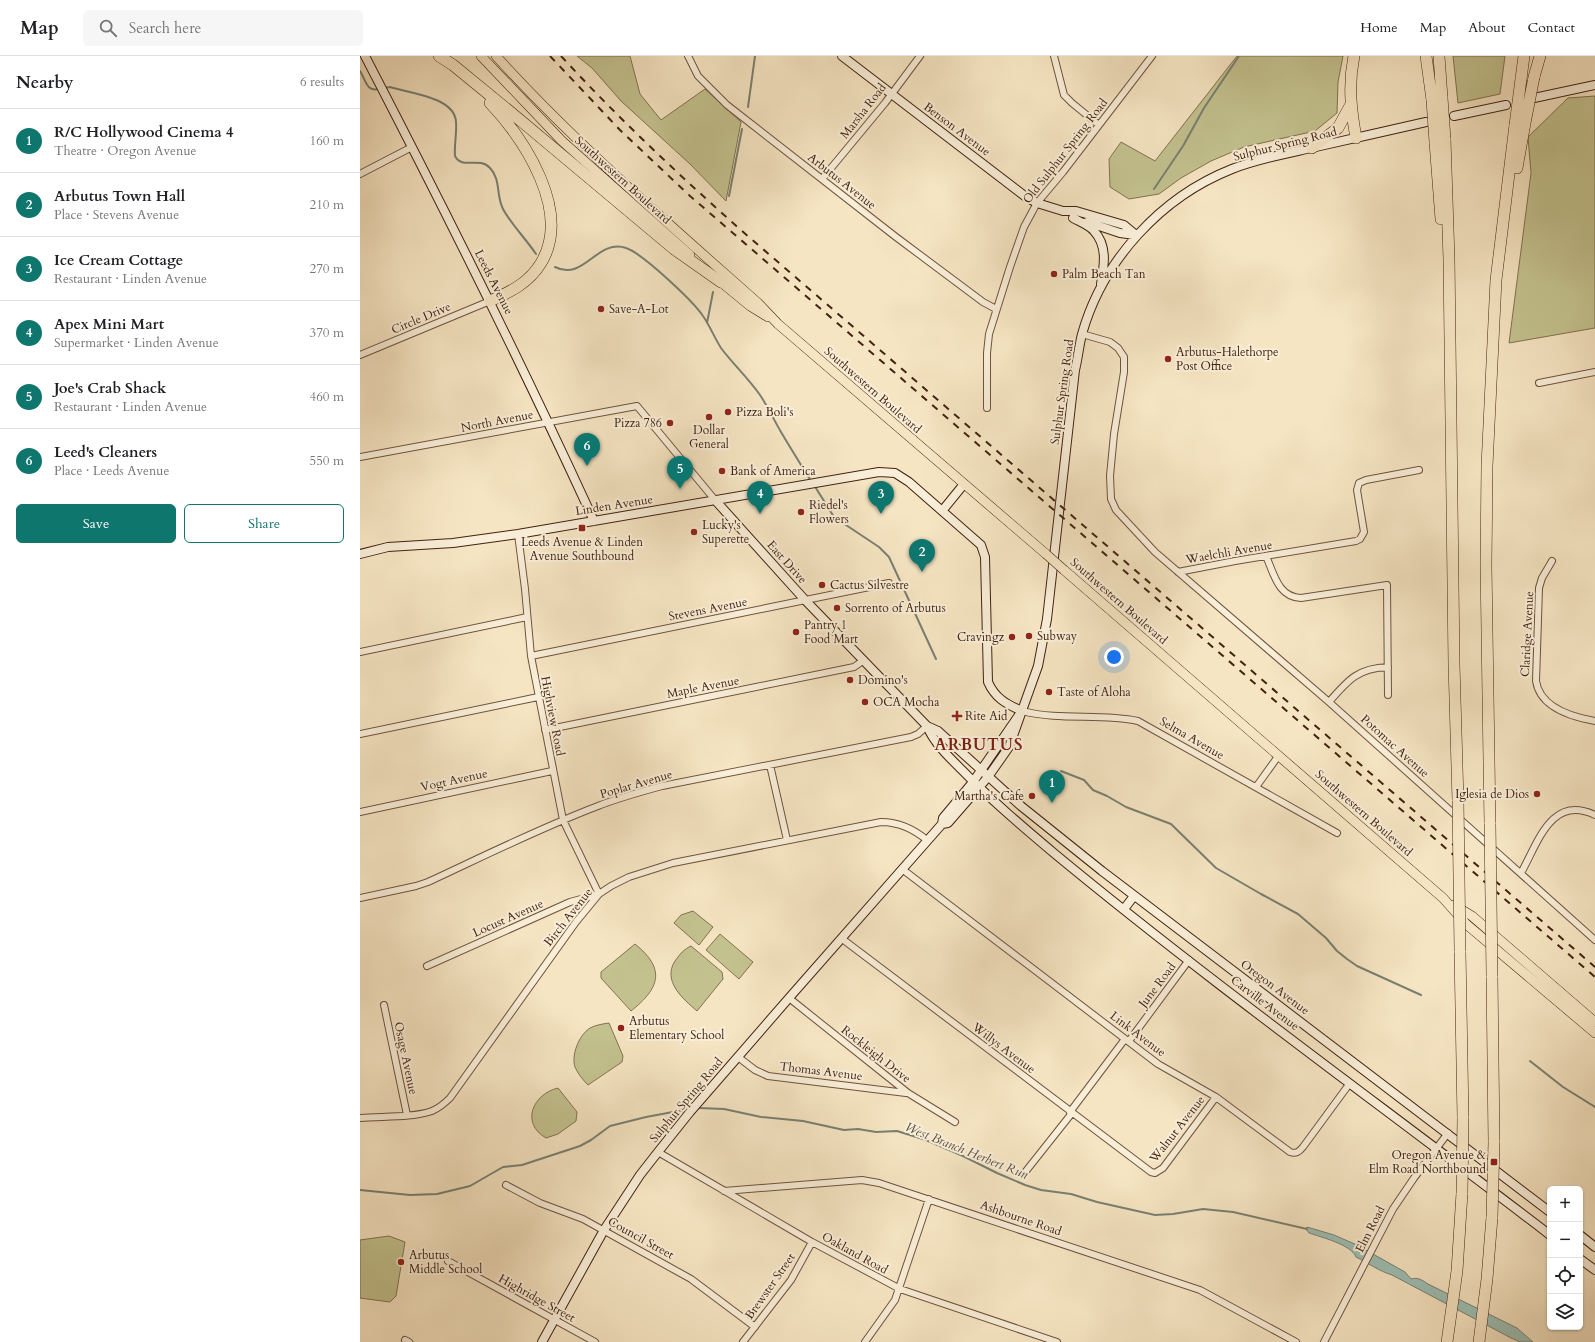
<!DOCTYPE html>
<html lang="en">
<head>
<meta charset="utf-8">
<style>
	body { margin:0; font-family:Cardo,serif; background:#f6f6f6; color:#202124 }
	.controls { position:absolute; right:12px; bottom:12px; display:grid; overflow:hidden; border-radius:6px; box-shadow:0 1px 3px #0004 }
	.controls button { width:36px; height:36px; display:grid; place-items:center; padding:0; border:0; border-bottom:1px solid #e0e0e0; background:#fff; color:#202124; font:20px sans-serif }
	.you { position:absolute; left:754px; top:601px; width:14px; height:14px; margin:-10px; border:3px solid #fff; border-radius:50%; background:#1a73e8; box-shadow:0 0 0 6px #1a73e833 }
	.badge { display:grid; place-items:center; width:26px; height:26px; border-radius:50%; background:#0f766e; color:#fff; font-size:13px; font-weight:700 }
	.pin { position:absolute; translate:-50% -33px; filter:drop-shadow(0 1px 2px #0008) }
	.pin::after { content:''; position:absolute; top:21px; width:14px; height:12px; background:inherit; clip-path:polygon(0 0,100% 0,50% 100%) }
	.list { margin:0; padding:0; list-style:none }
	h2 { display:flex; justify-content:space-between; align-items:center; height:52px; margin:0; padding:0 16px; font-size:17px }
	h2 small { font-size:13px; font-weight:400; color:#757577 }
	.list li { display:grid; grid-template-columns:26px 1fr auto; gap:12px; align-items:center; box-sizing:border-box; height:64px; padding:0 16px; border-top:1px solid #e0e0e0 }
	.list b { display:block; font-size:15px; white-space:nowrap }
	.list p { margin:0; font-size:13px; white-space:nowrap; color:#757577 }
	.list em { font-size:13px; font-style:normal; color:#757577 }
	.actions { display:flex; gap:8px; padding:12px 16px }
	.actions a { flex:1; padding:9px 0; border:1px solid #0f766e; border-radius:6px; text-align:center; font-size:14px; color:#0f766e }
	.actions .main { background:#0f766e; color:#fff }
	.icon { flex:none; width:22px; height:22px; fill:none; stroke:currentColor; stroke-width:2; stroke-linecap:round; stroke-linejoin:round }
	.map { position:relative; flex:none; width:1235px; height:1286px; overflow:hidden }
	header { display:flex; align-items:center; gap:24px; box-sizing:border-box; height:56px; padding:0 20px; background:#fff; border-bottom:1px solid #e0e0e0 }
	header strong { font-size:19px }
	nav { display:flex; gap:22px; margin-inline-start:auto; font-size:14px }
	.search { width:280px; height:36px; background:#f6f6f6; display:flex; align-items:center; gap:10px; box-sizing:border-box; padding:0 14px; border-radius:6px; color:#757577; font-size:15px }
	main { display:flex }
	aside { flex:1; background:#fff }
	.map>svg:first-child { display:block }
	.green { fill:#c3c28f; stroke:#827250 }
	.water { fill:#9dbfb4; stroke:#798073 }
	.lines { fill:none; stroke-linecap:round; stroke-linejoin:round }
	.stream { stroke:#798073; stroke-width:2 }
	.street-casing { stroke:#6f533e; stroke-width:8 }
	.secondary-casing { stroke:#422211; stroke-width:10 }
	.primary-casing { stroke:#422211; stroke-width:10 }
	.highway-casing { stroke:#422211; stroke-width:12 }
	.street { stroke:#f9eed8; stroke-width:6 }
	.secondary { stroke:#f9eed8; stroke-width:8 }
	.primary { stroke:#f6e5c3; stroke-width:9 }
	.highway { stroke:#f6e5c3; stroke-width:11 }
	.rail { stroke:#422211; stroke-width:2; stroke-dasharray:7 7; stroke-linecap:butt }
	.primary-bridge-casing { stroke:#422211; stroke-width:10; stroke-linecap:butt }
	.highway-bridge-casing { stroke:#422211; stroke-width:12; stroke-linecap:butt }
	.primary-bridge { stroke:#f6e5c3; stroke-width:9 }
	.highway-bridge { stroke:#f6e5c3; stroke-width:11 }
	.poi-dot { fill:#8f2418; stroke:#f9eed8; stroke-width:1.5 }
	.labels { text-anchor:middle; stroke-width:4; stroke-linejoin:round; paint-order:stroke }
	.street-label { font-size:12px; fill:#422211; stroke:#f9eed8 }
	.poi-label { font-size:12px; fill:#422211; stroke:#f9eed8; text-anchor:start }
	.water-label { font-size:13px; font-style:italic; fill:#5d5142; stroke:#f9eed8 }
	.district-label { font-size:16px; font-weight:bold; letter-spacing:1px; fill:#7a1f14; stroke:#f9eed8 }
</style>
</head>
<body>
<header>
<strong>Map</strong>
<div class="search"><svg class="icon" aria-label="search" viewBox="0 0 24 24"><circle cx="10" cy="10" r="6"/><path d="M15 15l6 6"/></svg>Search here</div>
<nav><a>Home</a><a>Map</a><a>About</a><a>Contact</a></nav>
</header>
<main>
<aside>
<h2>Nearby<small>6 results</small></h2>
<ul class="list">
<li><span class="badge">1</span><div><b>R/C Hollywood Cinema 4</b><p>Theatre · Oregon Avenue</p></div><em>160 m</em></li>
<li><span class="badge">2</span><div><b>Arbutus Town Hall</b><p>Place · Stevens Avenue</p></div><em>210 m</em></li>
<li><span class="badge">3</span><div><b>Ice Cream Cottage</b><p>Restaurant · Linden Avenue</p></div><em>270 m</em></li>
<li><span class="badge">4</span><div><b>Apex Mini Mart</b><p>Supermarket · Linden Avenue</p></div><em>370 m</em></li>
<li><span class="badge">5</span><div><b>Joe's Crab Shack</b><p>Restaurant · Linden Avenue</p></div><em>460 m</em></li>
<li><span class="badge">6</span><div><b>Leed's Cleaners</b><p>Place · Leeds Avenue</p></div><em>550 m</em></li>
</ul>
<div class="actions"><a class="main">Save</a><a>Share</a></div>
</aside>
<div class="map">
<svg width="1235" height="1286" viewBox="0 0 1235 1286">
	<rect width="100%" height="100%" fill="#f6e5c3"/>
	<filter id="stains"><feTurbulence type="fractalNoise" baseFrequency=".005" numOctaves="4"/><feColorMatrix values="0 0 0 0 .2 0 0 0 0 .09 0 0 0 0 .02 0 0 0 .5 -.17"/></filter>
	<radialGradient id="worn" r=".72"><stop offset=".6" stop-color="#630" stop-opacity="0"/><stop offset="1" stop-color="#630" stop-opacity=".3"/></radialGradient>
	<path class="green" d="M217,0H270L280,38L301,64L345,33L381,66L366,145L330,108L261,45L232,12Z
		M877,0H983L978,26L977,57L955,75L884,91L851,105L821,122L799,138L769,143L750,131L749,103L761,86L795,105Z
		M1093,0H1145L1140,38L1098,47Z
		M1235,40V272L1149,287L1171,117L1168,81L1208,42Z
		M333,855L353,871L339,889L314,867L321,859Z
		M360,878L393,906L379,923L346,894Z
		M275,888C306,913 300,932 271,955L241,922V916Z
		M331,890L362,916L363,923L337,955C323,943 302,925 315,905C320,898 324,893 331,890Z
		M249,967L263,1000L262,1006L228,1029C223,1024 218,1018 215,1011C211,999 219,979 230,972C236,969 242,968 249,967Z
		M198,1032L217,1056L216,1065L198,1078L186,1082C160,1067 173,1038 198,1032Z
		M29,1180L45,1186L36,1240L30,1246L0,1242V1184Z"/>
	<path class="water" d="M947,1171L974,1179L997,1189L1045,1216L1051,1223C1058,1221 1062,1224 1068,1228L1157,1272L1173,1286H1160L1151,1282L1032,1219C1019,1215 1008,1207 996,1201C992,1189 961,1181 949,1177L946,1173Z"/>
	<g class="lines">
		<path class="stream" d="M0,15C6,24 6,36 19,33
			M25,32L30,31C49,37 95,41 96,66C97,77 94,89 95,100C102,114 119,100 130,112C141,123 136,140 143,153C151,168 166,183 176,198
			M388,51L395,0
			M794,133L823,90L844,52L879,0
			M369,140L382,73
			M195,211C224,226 237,182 266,192C282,197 333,245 343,260C350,270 354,281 361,292C373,308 388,322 400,339C408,351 414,364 421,376C431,393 441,409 451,425
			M347,267L353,236
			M454,429L474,461L519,491L529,501L576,603
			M701,715L724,724L733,734L747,740L766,751L811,768L856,812L901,838L938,858L966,882L977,895L987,903L997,910L1061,939
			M1170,1005L1203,1031L1235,1051
			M338,1052L364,1053L401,1061L443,1065L484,1074L498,1073L516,1076L537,1075L566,1084L603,1100L637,1117L665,1129L681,1134L711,1138L737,1146L795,1159L813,1158L843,1153L873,1156L947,1173
			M0,1134L50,1139L77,1138L110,1130L143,1111L162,1109L220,1090L231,1084L250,1070L286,1061L329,1053"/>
		<defs>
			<path id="street" d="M328,0L338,20L367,49L536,181L623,246L636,253
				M694,0L704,39L712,47L739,69
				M0,118L52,91
				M462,123L525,47L560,0
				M722,278L750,286L758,292L764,301V316L754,378L750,420L751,443L756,454L795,496L969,646L1235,884
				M0,299L130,245
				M1179,327L1235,316
				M627,352V297L629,278L650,211L664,171L677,147L703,116L792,0
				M0,401L277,350L355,444
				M906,500C914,518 918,541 941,542L1027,529L1028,639
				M1192,505L1182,522L1179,532L1176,625C1180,652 1212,661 1235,665
				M818,516L875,505L996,485L1000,483L1004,476L997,434L999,427L1006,424L1059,414
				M0,596L167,561
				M171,600L529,527
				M969,646C988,624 998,612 1028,611
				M662,655C701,665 740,657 778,665L977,777
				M185,674L494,611L504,604
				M0,678L178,641
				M410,709L427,784
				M896,731L919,699
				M0,756L192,715
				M542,813L798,1008L856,1041L930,1096C936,1098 939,1096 943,1091L990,1027
				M1161,817C1178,787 1191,738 1235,759
				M0,842L56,830L68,826C124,800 180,772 238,750C258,742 280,736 302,730L551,681L558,678L567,670
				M481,882L791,1116L795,1117L803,1112L856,1041
				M67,910L210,846L239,838L203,764L171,600L165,533L158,478
				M429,942L548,1037L595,1066
				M24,949L47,1059
				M769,985L829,904
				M378,1001L395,1014L408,1020L546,1037
				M710,1056L765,983
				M0,1062C22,1060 52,1062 72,1055C79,1052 85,1047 90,1042L216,866L239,838L251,830L269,821L313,807L521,766C540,766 554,773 568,785
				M298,1096L452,1186L540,1233L697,1286
				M666,1115L712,1057
				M146,1129L180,1147L223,1163L331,1223L395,1271
				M364,1135L502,1124L519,1127L840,1234L936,1286
				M88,1205L235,1286
				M45,1284L49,1286
				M383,1286L431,1224L452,1186
				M505,1286L535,1244L569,1143
				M964,1286L1033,1153L1054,1122L1088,1077"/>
			<path id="secondary" d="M5,0C85,154 162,308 234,465
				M482,0L666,141L677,147L703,155H716L764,169L776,179
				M1174,42L1235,29
				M1094,60L1146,49
				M713,162C720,166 729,169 734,175C748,190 744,210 741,228
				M727,166L760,177L775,179
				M355,444L445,544L567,670L578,675L661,750L742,815L1190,1156
				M582,455L604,428
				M0,498L28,491L93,487L158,478L519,416L535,417L549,426L621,489L625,501L628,626C635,642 646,648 662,655
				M567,670C574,687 589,701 602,714C631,744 663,771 695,798C856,931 1025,1052 1190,1179
				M582,768L588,767L628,721L649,691L678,610L687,563L715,314C718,302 719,290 722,278C743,204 801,141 872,113C900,102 930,97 960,90C995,82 1031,74 1066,66
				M764,853L774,840
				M1220,1179L1235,1191
				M1220,1203L1235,1214
				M182,1286L244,1174L280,1119L298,1096L330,1056L429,942L582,768L583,762L613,726L659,659"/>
			<path id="primary" d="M121,0L202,85L330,199
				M136,0C217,89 309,168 399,248L418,268L686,498
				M356,222L390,250L408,261
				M704,514L1083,842L1106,868L1235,977
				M1094,849L1112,860L1235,966"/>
			<path id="highway" d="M79,0L93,9L148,54L314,193L361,226
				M994,0C988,29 991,54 996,82
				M1066,0L1072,44
				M1079,0L1082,42
				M1174,21L1180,0
				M1161,23L1164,0
				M130,47C165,84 212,156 181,207C169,227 150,236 130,245
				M1085,83L1089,203L1094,608L1098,745
				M1075,86L1081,163
				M952,92L978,72L990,50
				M1157,112L1165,67
				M1130,768L1126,510L1127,410L1136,224L1155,69
				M1100,895L1103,1062
				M1132,920L1134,1086
				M1087,1286L1097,1215L1102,1137
				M1119,1286L1127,1223L1132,1161"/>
		</defs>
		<use href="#street" class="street-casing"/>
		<use href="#secondary" class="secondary-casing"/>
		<use href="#primary" class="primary-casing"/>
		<use href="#highway" class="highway-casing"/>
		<use href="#street" class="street"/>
		<use href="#secondary" class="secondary"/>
		<use href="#primary" class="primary"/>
		<use href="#highway" class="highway"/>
		<path class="rail" d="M190,0L260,74L330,140L1235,921
			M201,0C258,62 319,119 382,175L1235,911"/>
		<defs>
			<path id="primary-bridge" d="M686,498L704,514"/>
			<path id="highway-bridge" d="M1082,42L1085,83
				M1072,44L1075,86
				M1165,67L1174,21
				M1155,69L1161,23
				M1098,745L1100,895
				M1130,768L1132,920
				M1102,1137L1103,1062
				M1132,1161L1134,1086"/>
		</defs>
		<use href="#primary-bridge" class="primary-bridge-casing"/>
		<use href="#highway-bridge" class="highway-bridge-casing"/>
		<use href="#primary-bridge" class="primary-bridge"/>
		<use href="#highway-bridge" class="highway-bridge"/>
	</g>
	<g class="poi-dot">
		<circle cx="694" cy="218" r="4"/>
		<circle cx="241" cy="253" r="4"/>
		<circle cx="808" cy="303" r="4"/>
		<circle cx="368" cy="356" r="4"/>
		<circle cx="349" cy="361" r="4"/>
		<circle cx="310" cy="367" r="4"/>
		<circle cx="362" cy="415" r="4"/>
		<circle cx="441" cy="456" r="4"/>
		<rect x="218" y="468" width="8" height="8" rx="2"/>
		<circle cx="334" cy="476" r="4"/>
		<circle cx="462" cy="529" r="4"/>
		<circle cx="477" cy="552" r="4"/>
		<circle cx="436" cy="576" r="4"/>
		<circle cx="669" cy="580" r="4"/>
		<circle cx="652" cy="581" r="4"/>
		<circle cx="490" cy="624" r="4"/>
		<circle cx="689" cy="636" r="4"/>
		<circle cx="505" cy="646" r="4"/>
		<path d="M595 654h4v4h4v4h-4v4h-4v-4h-4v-4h4z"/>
		<circle cx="1177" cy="738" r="4"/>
		<circle cx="672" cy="740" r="4"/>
		<circle cx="261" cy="972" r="4"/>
		<rect x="1130" y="1102" width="8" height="8" rx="2"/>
		<circle cx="41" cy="1206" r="4"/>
	</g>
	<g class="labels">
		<g class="street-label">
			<text transform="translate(503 55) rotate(-52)" y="4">Marsha Road</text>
			<text transform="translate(597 73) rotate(37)" y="4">Benson Avenue</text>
			<text transform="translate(925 88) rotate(-14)" y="4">Sulphur Spring Road</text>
			<text transform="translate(705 95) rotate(-52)" y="4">Old Sulphur Spring Road</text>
			<text transform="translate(263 124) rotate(42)" y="4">Southwestern Boulevard</text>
			<text transform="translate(482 125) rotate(38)" y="4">Arbutus Avenue</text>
			<text transform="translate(134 226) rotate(63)" y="4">Leeds Avenue</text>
			<text transform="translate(61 262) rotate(-23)" y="4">Circle Drive</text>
			<text transform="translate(513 334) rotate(41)" y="4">Southwestern Boulevard</text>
			<text transform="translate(702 336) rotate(-82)" y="4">Sulphur Spring Road</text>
			<text transform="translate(137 365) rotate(-11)" y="4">North Avenue</text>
			<text transform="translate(254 449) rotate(-9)" y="4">Linden Avenue</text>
			<text transform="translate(869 496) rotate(-10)" y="4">Waelchli Avenue</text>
			<text transform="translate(427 506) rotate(48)" y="4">East Drive</text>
			<text transform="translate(759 545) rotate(41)" y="4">Southwestern Boulevard</text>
			<text transform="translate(348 553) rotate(-11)" y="4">Stevens Avenue</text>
			<text transform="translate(1167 578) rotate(-87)" y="4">Claridge Avenue</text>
			<text transform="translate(343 631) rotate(-11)" y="4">Maple Avenue</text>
			<text transform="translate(193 660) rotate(79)" y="4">Highview Road</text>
			<text transform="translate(832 682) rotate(30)" y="4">Selma Avenue</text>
			<text transform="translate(1035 690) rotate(42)" y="4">Potomac Avenue</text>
			<text transform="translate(94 724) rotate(-12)" y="4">Vogt Avenue</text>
			<text transform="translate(276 728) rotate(-16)" y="4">Poplar Avenue</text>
			<text transform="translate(1004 757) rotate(41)" y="4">Southwestern Boulevard</text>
			<text transform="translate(208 861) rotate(-52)" y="4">Birch Avenue</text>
			<text transform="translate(148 862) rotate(-24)" y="4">Locust Avenue</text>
			<text transform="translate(797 929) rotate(-53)" y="4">June Road</text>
			<text transform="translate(915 931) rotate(37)" y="4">Oregon Avenue</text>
			<text transform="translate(905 947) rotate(37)" y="4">Carville Avenue</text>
			<text transform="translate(778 978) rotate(37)" y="4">Link Avenue</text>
			<text transform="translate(644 992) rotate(37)" y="4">Willys Avenue</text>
			<text transform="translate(516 998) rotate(38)" y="4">Rockleigh Drive</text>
			<text transform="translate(46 1002) rotate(78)" y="4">Osage Avenue</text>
			<text transform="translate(461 1015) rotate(7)" y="4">Thomas Avenue</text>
			<text transform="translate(326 1044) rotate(-50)" y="4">Sulphur Spring Road</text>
			<text transform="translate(817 1073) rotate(-52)" y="4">Walnut Avenue</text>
			<text transform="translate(661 1162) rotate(19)" y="4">Ashbourne Road</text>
			<text transform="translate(1010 1173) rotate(-63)" y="4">Elm Road</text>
			<text transform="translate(281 1182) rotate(29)" y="4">Council Street</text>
			<text transform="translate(495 1197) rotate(29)" y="4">Oakland Road</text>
			<text transform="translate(410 1230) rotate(-55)" y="4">Brewster Street</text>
			<text transform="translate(177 1242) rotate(29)" y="4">Highridge Street</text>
		</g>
		<g class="poi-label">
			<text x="702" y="222">Palm Beach Tan</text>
			<text x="249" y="257">Save-A-Lot</text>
			<text x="816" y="300">Arbutus-Halethorpe<tspan x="816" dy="14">Post Office</tspan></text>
			<text x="376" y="360">Pizza Boli's</text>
			<text x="302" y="371" text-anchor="end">Pizza 786</text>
			<text x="349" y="378" text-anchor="middle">Dollar<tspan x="349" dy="14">General</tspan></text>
			<text x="370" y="419">Bank of America</text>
			<text x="449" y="453">Riedel's<tspan x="449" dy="14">Flowers</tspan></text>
			<text x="342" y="473">Lucky's<tspan x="342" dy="14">Superette</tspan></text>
			<text x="222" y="490" text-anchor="middle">Leeds Avenue &amp; Linden<tspan x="222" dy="14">Avenue Southbound</tspan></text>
			<text x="470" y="533">Cactus Silvestre</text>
			<text x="485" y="556">Sorrento of Arbutus</text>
			<text x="444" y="573">Pantry 1<tspan x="444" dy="14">Food Mart</tspan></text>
			<text x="677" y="584">Subway</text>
			<text x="644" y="585" text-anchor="end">Cravingz</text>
			<text x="498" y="628">Domino's</text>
			<text x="697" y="640">Taste of Aloha</text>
			<text x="513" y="650">OCA Mocha</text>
			<text x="605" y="664">Rite Aid</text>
			<text x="1169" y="742" text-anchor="end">Iglesia de Dios</text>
			<text x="664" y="744" text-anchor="end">Martha's Cafe</text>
			<text x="269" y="969">Arbutus<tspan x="269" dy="14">Elementary School</tspan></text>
			<text x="1126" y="1103" text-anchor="end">Oregon Avenue &amp;<tspan x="1126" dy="14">Elm Road Northbound</tspan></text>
			<text x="49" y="1203">Arbutus<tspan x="49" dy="14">Middle School</tspan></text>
		</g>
		<g class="water-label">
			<text transform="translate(607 1094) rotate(22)" y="5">West Branch Herbert Run</text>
		</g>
		<g class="district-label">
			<text x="619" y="694">ARBUTUS</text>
		</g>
	</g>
	<rect width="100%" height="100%" filter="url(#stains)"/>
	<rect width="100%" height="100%" fill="url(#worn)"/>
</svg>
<div class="controls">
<button>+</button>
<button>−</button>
<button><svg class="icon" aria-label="locate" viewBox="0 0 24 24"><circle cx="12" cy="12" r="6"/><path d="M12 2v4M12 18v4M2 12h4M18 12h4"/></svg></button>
<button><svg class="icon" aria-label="layers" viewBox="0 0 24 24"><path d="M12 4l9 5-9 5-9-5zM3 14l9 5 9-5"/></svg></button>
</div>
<div class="you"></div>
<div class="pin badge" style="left:692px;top:747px">1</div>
<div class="pin badge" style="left:562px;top:516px">2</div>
<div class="pin badge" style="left:521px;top:458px">3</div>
<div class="pin badge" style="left:400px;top:458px">4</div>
<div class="pin badge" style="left:320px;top:433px">5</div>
<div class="pin badge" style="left:227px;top:410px">6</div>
</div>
</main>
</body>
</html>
